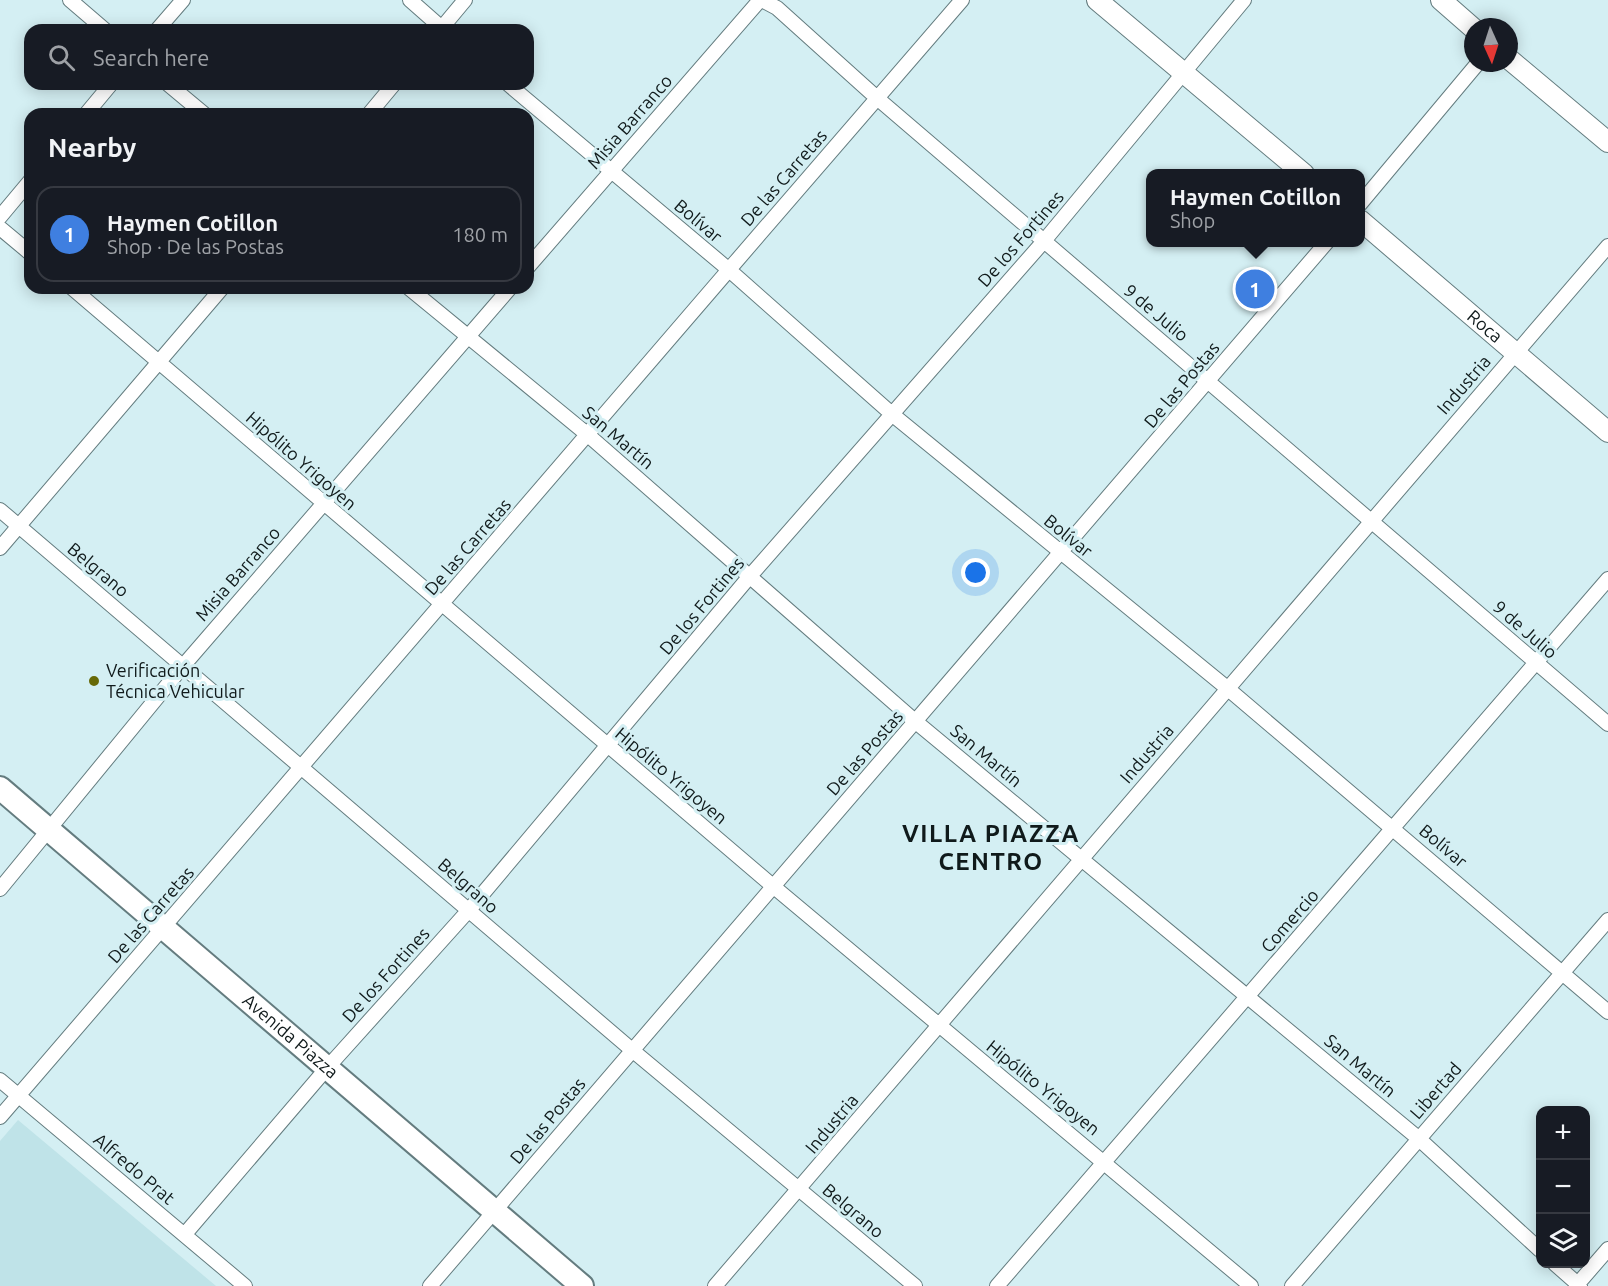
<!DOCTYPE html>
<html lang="en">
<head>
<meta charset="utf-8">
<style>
	body { margin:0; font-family:Ubuntu,sans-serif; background:#20242c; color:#f1f3f6 }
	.controls { position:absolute; right:18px; bottom:18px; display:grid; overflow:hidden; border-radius:12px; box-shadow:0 3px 15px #0003 }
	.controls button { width:54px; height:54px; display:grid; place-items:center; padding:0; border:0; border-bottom:2px solid #363941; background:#171b24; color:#f1f3f6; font:30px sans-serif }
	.compass { position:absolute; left:1464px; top:18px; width:54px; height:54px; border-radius:50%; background:#171b24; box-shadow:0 3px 15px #0003; rotate:177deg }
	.you { position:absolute; left:976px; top:573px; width:21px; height:21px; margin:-15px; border:4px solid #fff; border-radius:50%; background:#1a73e8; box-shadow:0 0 0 9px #1a73e833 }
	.badge { display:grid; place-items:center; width:39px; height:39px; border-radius:50%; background:#b3b58a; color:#fff; font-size:20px; font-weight:700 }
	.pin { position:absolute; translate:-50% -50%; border:3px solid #fff; box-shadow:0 2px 6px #0006 }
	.popup { position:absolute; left:1146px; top:169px; width:219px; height:78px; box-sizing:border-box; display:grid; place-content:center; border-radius:12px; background:#171b24; filter:drop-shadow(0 2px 4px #0005); font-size:20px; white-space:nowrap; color:#9ea1a6 }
	.popup b { font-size:22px; color:#f1f3f6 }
	.popup::after { content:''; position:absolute; left:50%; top:100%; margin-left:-12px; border:12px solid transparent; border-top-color:#171b24 }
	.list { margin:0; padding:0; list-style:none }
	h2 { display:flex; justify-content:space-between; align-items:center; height:78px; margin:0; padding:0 24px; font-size:26px }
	h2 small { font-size:20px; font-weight:400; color:#9ea1a6 }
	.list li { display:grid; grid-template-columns:39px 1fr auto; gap:18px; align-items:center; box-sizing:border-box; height:96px; margin:0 12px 12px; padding:0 12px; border:2px solid #363941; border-radius:18px }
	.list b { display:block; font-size:22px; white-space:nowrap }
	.list p { margin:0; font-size:20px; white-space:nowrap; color:#9ea1a6 }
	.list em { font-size:20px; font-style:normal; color:#9ea1a6 }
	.icon { flex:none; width:33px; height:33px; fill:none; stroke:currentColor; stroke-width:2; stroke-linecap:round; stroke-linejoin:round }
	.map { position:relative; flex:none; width:1608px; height:1286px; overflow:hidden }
	.search { position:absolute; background:#171b24; box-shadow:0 3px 15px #0003; left:24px; top:24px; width:510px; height:66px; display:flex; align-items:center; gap:15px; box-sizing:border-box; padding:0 21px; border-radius:18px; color:#9ea1a6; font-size:22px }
	.panel { position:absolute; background:#171b24; box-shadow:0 3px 15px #0003; left:24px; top:108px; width:510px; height:186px; border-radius:18px }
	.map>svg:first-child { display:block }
	.built { fill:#bfe3e8 }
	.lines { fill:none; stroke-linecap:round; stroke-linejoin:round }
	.street-casing { stroke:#647c7f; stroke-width:16 }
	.secondary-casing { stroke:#647c7f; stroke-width:22 }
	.primary-casing { stroke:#647c7f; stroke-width:26 }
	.street { stroke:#fff; stroke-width:14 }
	.secondary { stroke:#fff; stroke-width:20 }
	.primary { stroke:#fff; stroke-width:22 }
	.poi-dot { fill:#676907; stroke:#d4eff3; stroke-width:2 }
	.labels { text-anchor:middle; stroke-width:6; stroke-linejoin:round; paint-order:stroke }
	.street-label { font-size:18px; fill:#101a1b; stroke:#d4eff3 }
	.poi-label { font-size:18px; fill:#101a1b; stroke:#d4eff3; text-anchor:start }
	.district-label { font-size:24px; font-weight:bold; letter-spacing:1.5px; fill:#101a1b; stroke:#d4eff3 }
</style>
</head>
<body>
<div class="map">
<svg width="1608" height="1286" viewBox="0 0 1608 1286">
	<rect width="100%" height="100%" fill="#d4eff3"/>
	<path class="built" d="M18,1120L216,1286H0V1141Z"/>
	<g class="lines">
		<defs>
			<path id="street" d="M70,0L105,30
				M410,0L444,30
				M762,0L777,8L877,98L1608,724
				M157,30L183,0
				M440,30L465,0
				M168,84L204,114
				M508,84L728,269L893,415L1227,688L1608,1012
				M86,114L111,84
				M369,114L394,84
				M1360,204L1478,63
				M0,217L30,181
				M0,228L30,253
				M528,267L760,0
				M72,288L774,887L1251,1286
				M409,288L588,435L916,722L1418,1138L1540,1250
				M0,510L632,1050L915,1286
				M0,548L222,288
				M0,889L183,666L510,288
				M0,1080L245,1286
				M0,1117C322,745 640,371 962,0
				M185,1234L327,1068L469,910L750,576L1044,241L1244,0
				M1555,1264L1580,1286
				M430,1286L1327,242
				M715,1286L1608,246
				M997,1286L1608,579
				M1292,1286L1608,920
				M1576,1286L1608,1249"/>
			<g id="secondary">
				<path d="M1097,0L1304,174"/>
				<path d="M1441,0L1473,28"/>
				<path d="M1509,59L1608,142"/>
				<path id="s1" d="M1360,220L1608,432"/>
			</g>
			<g id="primary">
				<path id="s2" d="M0,788L582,1286"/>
			</g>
		</defs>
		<use href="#street" class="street-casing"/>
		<use href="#secondary" class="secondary-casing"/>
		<use href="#primary" class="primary-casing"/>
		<use href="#street" class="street"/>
		<use href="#secondary" class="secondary"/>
		<use href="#primary" class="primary"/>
	</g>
	<circle class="poi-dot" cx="94" cy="681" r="6"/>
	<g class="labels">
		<g class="street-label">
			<text transform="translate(630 122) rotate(-49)" y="6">Misia Barranco</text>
			<text transform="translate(784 178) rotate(-49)" y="6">De las Carretas</text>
			<text transform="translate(698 221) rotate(40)" y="6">Bolívar</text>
			<text transform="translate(1021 239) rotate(-49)" y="6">De los Fortines</text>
			<text transform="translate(1156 313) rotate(40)" y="6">9 de Julio</text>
			<text dy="6" stroke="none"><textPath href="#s1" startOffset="164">Roca</textPath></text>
			<text transform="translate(1182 385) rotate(-50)" y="6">De las Postas</text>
			<text transform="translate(1464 385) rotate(-49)" y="6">Industria</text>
			<text transform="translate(618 438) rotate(40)" y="6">San Martín</text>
			<text transform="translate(301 461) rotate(41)" y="6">Hipólito Yrigoyen</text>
			<text transform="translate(1068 536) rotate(39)" y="6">Bolívar</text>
			<text transform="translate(468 547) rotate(-49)" y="6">De las Carretas</text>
			<text transform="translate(98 570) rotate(40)" y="6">Belgrano</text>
			<text transform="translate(238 574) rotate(-49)" y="6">Misia Barranco</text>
			<text transform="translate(702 606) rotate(-50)" y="6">De los Fortines</text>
			<text transform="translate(1525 630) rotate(41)" y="6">9 de Julio</text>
			<text transform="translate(865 753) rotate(-49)" y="6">De las Postas</text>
			<text transform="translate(1147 754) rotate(-49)" y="6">Industria</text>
			<text transform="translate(986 756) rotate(40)" y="6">San Martín</text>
			<text transform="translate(671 776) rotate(40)" y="6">Hipólito Yrigoyen</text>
			<text transform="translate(1443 846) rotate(40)" y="6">Bolívar</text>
			<text transform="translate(468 886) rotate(41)" y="6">Belgrano</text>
			<text transform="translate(151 915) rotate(-49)" y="6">De las Carretas</text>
			<text transform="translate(1290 921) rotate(-49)" y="6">Comercio</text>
			<text transform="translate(386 975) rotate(-48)" y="6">De los Fortines</text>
			<text dy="6" stroke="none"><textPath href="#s2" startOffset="382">Avenida Piazza</textPath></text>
			<text transform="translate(1360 1066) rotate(40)" y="6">San Martín</text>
			<text transform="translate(1043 1088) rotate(39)" y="6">Hipólito Yrigoyen</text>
			<text transform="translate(1436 1091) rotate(-49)" y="6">Libertad</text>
			<text transform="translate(548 1121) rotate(-50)" y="6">De las Postas</text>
			<text transform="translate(832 1124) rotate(-50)" y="6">Industria</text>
			<text transform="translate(134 1169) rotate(40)" y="6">Alfredo Prat</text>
			<text transform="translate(853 1211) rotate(40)" y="6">Belgrano</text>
		</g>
		<g class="poi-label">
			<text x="106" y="677">Verificación<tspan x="106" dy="21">Técnica Vehicular</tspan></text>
		</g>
		<g class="district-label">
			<text x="991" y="842">VILLA PIAZZA<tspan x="991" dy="28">CENTRO</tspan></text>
		</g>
	</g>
</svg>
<div class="controls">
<button>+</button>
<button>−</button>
<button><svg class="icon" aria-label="layers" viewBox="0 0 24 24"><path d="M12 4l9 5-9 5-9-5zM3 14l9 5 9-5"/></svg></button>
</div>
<svg class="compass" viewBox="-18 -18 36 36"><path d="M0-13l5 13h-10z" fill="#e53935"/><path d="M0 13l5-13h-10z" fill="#9ea1a6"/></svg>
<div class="you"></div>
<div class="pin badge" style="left:1255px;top:289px;background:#3f7fe0">1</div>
<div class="popup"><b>Haymen Cotillon</b>Shop</div>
<div class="search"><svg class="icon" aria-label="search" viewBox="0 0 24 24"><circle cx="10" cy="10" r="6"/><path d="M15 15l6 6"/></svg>Search here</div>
<section class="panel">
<h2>Nearby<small></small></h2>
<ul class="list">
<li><span class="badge" style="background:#3f7fe0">1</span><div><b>Haymen Cotillon</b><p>Shop · De las Postas</p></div><em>180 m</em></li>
</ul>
</section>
</div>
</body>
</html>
